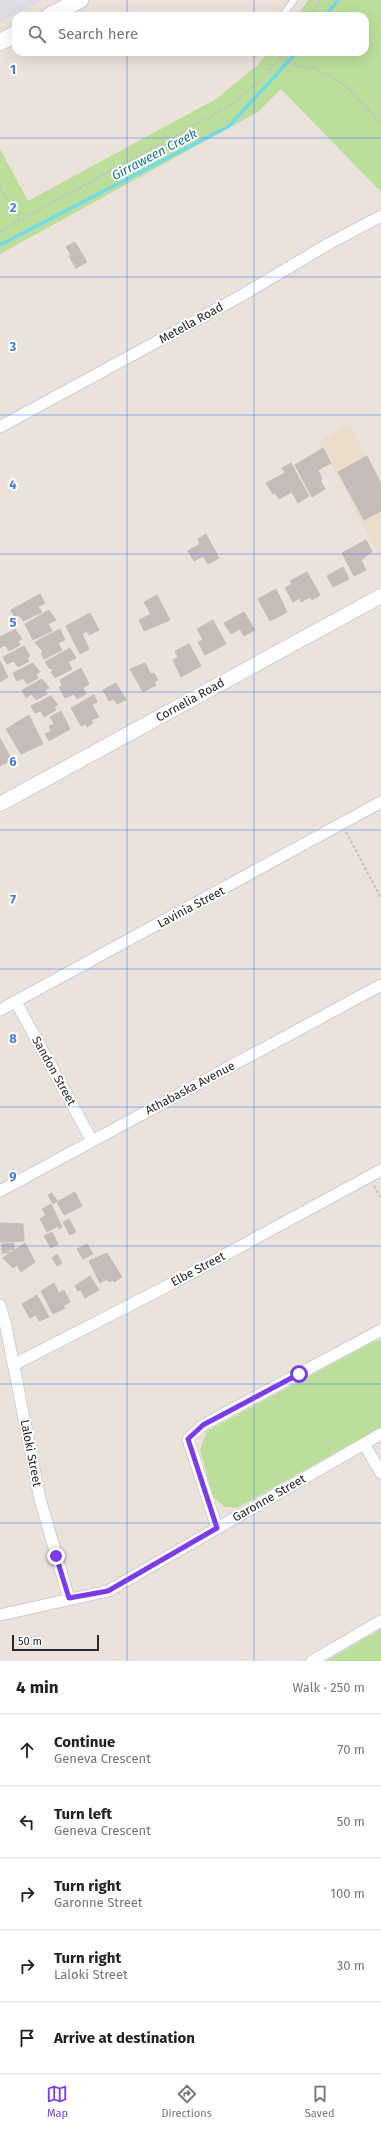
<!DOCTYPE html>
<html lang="en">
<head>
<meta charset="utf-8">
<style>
	body { margin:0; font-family:"Fira Sans",sans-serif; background:#f2f2f2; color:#202124 }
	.scale { position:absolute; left:12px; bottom:10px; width:87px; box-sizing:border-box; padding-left:4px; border:2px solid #292929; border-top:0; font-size:11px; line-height:14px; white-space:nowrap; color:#292929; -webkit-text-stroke:3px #fff; paint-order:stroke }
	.stop { position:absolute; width:12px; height:12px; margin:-9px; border:3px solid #7c3aed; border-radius:50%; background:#fff }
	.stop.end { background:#7c3aed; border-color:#fff; box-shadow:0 1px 4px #0008 }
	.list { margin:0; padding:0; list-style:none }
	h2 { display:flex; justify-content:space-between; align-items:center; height:52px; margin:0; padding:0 16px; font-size:17px }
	h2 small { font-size:13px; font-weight:400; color:#757577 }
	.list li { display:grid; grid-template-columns:26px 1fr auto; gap:12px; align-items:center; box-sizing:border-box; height:72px; padding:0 16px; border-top:1px solid #e0e0e0 }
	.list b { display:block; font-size:15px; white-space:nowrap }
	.list p { margin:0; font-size:13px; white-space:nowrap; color:#757577 }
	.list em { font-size:13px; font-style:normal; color:#757577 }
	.icon { flex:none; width:22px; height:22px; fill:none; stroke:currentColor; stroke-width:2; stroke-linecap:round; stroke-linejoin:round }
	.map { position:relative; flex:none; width:381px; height:1661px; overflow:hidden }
	.search { position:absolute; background:#fff; box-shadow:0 4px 16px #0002; left:12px; right:12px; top:12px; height:44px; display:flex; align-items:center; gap:10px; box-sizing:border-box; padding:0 14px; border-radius:12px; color:#757577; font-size:15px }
	.sheet { height:412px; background:#fff }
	nav { display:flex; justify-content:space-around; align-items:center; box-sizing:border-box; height:56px; border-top:1px solid #e0e0e0; background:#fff; font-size:11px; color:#757577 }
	nav a { display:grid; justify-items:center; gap:2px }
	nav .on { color:#7c3aed }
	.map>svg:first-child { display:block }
	.industrial { fill:#dddce3 }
	.education { fill:#ecddcb }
	.green { fill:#bbdf9a }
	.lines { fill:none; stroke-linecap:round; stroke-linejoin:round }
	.stream { stroke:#72dae9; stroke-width:3.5 }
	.building { fill:#c3bcb8; stroke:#c6beb5 }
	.service-casing { stroke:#cacfda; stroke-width:8 }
	.minor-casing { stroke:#cacfda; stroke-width:13 }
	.tertiary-casing { stroke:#cacfda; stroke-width:16 }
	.secondary-casing { stroke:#cacfda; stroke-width:18 }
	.path { stroke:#c3c3c3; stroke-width:2; stroke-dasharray:3 2; stroke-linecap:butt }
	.service { stroke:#fff; stroke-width:5.5 }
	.minor { stroke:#fff; stroke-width:11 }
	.tertiary { stroke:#fff; stroke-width:14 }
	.secondary { stroke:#fff; stroke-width:16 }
	.route { stroke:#7c3aed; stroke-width:5 }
	.grid { fill:none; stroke:#427bf1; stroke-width:1; stroke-opacity:0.55 }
	.labels { text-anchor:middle; stroke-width:4; stroke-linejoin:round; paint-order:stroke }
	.street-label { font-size:12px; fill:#292929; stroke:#fff }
	.water-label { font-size:13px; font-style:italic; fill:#137993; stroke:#fff }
	.grid-label { font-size:13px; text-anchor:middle; font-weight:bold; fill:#427bf1; stroke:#fff; stroke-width:4; stroke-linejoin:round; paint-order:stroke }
</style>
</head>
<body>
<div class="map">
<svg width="381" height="1661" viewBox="0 0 381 1661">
	<rect width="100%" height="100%" fill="#ebe2db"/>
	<path class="industrial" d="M0,0H42L0,22Z"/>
	<path class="education" d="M350,424L381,484V559L319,441Z"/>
	<path class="green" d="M308,0H381V192L281,89L258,112L0,254V149L28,201L216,99L258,65L268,52H365V16H297Z
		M381,1340V1427L237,1508L224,1507L215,1498L212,1493L200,1450L207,1431L373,1342Z
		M381,1629V1661H326Z"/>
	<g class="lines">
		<path class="stream" d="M325,16L338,0
			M0,245L229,126L297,52"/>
	</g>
	<path class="building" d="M75,242L87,262L76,268L69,256L71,255L66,247Z
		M323,448L331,463L318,470L322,479L320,480L325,489L312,497L295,465Z
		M367,456L381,484V511L364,520L338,472Z
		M291,463L309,496L298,503L292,492L279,499L275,493L273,494L266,483L285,473L282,468Z
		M206,534L219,558L208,564L203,556L194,561L188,551L200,544L198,539Z
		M366,540L372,552L361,560L366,570L354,576L342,553Z
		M343,567L349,579L333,587L327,576Z
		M307,572L320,595L312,600L310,597L301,602L300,598L293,602L285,588L292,584L290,581Z
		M276,589L287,612L270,621L258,599Z
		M40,594L45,603L38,607L42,612L23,621L20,616H14L11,610Z
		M157,595L170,620L144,631L139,620L151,614L144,602Z
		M49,610L56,620L48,624L52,631L33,640L25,624Z
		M244,612L255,630L244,636L240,629L231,634L224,623Z
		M90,613L99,630L89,635L87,631L82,634L89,649L80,654L66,626Z
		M213,620L226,644L205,655L198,642L203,640L197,629Z
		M15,629L22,639L18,641L20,645L9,651L5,645L0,648V637Z
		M60,629L65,640L58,643L62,650L44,659L41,653L43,652L35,642Z
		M189,644L201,666L181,677L173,660L178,657L175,651Z
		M24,646L30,656L27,658L29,661L18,667L14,661L7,664L3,657Z
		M70,648L76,658L68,662L72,669L55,678L51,672L53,671L51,668L50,669L45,662Z
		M0,661L8,677L0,682Z
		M33,663L40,672L36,674L38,678L27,684L23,678L17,681L13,673Z
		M145,663L151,674L154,673L158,680L154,682L156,685L143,692L130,669Z
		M81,668L89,684L83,688L86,694L77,699L74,694L65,698L59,687L62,686L60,680Z
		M42,679L49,688L45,690L47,694L36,700L32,694L26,698L22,690Z
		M116,683L126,700L117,704L114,699L109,701L103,690Z
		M94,695L97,702L92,705L99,717L91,720L93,723L87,727L85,724L81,726L71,708Z
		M51,696L58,705L54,707L56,710L44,717L41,711L35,713L31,706Z
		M61,711L70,729L49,741L45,734L51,731L49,726L54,724L50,717Z
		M29,715L43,744L21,754L6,729Z
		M0,738L12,760L0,766Z
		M75,1192L82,1206L64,1215L57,1202Z
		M52,1193L57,1201L53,1204L48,1195Z
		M51,1204L62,1227L59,1229L58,1226L47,1232L40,1219L46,1215L42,1209Z
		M69,1219L76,1232L70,1235L63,1222Z
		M0,1223L23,1224L24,1241L0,1242Z
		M52,1232L58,1244L51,1248L44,1236Z
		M14,1243V1250H9V1253H2V1244Z
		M25,1243L35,1262L21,1272L17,1265L13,1268L3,1258Z
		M87,1244L93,1254L83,1259L77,1249Z
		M107,1253L122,1277L114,1282L113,1280L109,1282L107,1279L100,1283L89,1261Z
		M57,1254L62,1263L57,1266L52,1258Z
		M90,1276L99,1290L85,1298L81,1290L78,1291L75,1286Z
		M54,1283L59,1293L64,1290L70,1302L63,1306L65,1308L53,1314L41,1291Z
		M37,1295L49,1317L39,1321L36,1315L30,1318L22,1304Z"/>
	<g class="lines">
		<defs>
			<path id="service" d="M282,16L294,0
				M255,53L256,52"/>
			<path id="minor" d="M0,427L239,297L330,243L381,216
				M16,1002L92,1141
				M0,1010L381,802
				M0,1191L381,985
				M0,1305L5,1322L40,1499L69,1599
				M13,1365L173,1283L381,1170
				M364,1444L381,1473
				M217,1528L188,1439L203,1425L381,1330
				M0,1615L108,1591L381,1434
				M312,1661L381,1621"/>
			<path id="tertiary" d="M0,804L381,596"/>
			<path id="secondary" d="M49,16L80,0
				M0,42L16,34"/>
		</defs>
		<use href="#service" class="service-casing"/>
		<use href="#minor" class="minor-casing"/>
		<use href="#tertiary" class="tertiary-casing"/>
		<use href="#secondary" class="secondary-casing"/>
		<path class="path" d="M310,16L321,0
			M280,57L300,67L315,68L334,78L348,88L381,123
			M0,188L20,219
			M0,231L231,105L265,76L284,52
			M346,832L381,898
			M374,1186L381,1198"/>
		<use href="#service" class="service"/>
		<use href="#minor" class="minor"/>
		<use href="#tertiary" class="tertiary"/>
		<use href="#secondary" class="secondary"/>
	</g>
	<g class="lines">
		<path class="route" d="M56,1556L69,1598L108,1591L217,1528L188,1439L203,1425L299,1374"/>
	</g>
	<path class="grid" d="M127,0V16M254,0V16M127,52V1661M254,52V1661M0,138H381M0,277H381M0,415H381M0,554H381M0,692H381M0,830H381M0,969H381M0,1107H381M0,1246H381M0,1384H381M0,1523H381"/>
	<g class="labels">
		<g class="street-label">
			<text transform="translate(191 323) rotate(-29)" y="4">Metella Road</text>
			<text transform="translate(190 700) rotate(-29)" y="4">Cornelia Road</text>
			<text transform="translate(191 907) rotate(-28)" y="4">Lavinia Street</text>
			<text transform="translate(54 1071) rotate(61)" y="4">Sandon Street</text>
			<text transform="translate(190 1088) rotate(-28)" y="4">Athabaska Avenue</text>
			<text transform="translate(198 1269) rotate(-28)" y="4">Elbe Street</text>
			<text transform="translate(31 1453) rotate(79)" y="4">Laloki Street</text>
			<text transform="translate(269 1498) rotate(-30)" y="4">Garonne Street</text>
		</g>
		<g class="water-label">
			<text transform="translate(154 154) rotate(-28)" y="5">Girraween Creek</text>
		</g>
	</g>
	<g class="grid-label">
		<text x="13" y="74">1</text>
		<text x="13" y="212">2</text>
		<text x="13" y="351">3</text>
		<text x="13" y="489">4</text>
		<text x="13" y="627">5</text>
		<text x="13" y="766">6</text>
		<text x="13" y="904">7</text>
		<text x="13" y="1043">8</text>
		<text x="13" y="1181">9</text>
	</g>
</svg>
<div class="scale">50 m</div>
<div class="stop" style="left:299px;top:1374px"></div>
<div class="stop end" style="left:56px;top:1556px"></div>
<div class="search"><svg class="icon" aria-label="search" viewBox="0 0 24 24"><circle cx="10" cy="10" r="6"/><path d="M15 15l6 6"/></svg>Search here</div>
</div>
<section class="sheet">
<h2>4 min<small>Walk · 250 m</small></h2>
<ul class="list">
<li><svg class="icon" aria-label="ahead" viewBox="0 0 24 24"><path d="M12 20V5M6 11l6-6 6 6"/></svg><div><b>Continue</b><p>Geneva Crescent</p></div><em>70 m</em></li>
<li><svg class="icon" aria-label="left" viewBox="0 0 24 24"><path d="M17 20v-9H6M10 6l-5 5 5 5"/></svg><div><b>Turn left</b><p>Geneva Crescent</p></div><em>50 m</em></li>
<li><svg class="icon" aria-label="right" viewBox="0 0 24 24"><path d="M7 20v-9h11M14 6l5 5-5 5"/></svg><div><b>Turn right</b><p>Garonne Street</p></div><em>100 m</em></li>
<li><svg class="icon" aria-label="right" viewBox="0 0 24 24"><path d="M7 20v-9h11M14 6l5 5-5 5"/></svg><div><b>Turn right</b><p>Laloki Street</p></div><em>30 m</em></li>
<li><svg class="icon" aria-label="arrive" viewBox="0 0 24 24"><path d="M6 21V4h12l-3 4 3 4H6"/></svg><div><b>Arrive at destination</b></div></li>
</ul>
</section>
<nav>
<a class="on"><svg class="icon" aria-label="map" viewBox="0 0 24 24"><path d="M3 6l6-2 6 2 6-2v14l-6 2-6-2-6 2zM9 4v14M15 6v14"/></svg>Map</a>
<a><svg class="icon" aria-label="directions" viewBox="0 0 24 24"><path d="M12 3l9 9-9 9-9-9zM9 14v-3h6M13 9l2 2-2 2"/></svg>Directions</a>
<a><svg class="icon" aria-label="saved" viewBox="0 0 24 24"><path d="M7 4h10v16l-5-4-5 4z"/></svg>Saved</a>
</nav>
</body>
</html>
